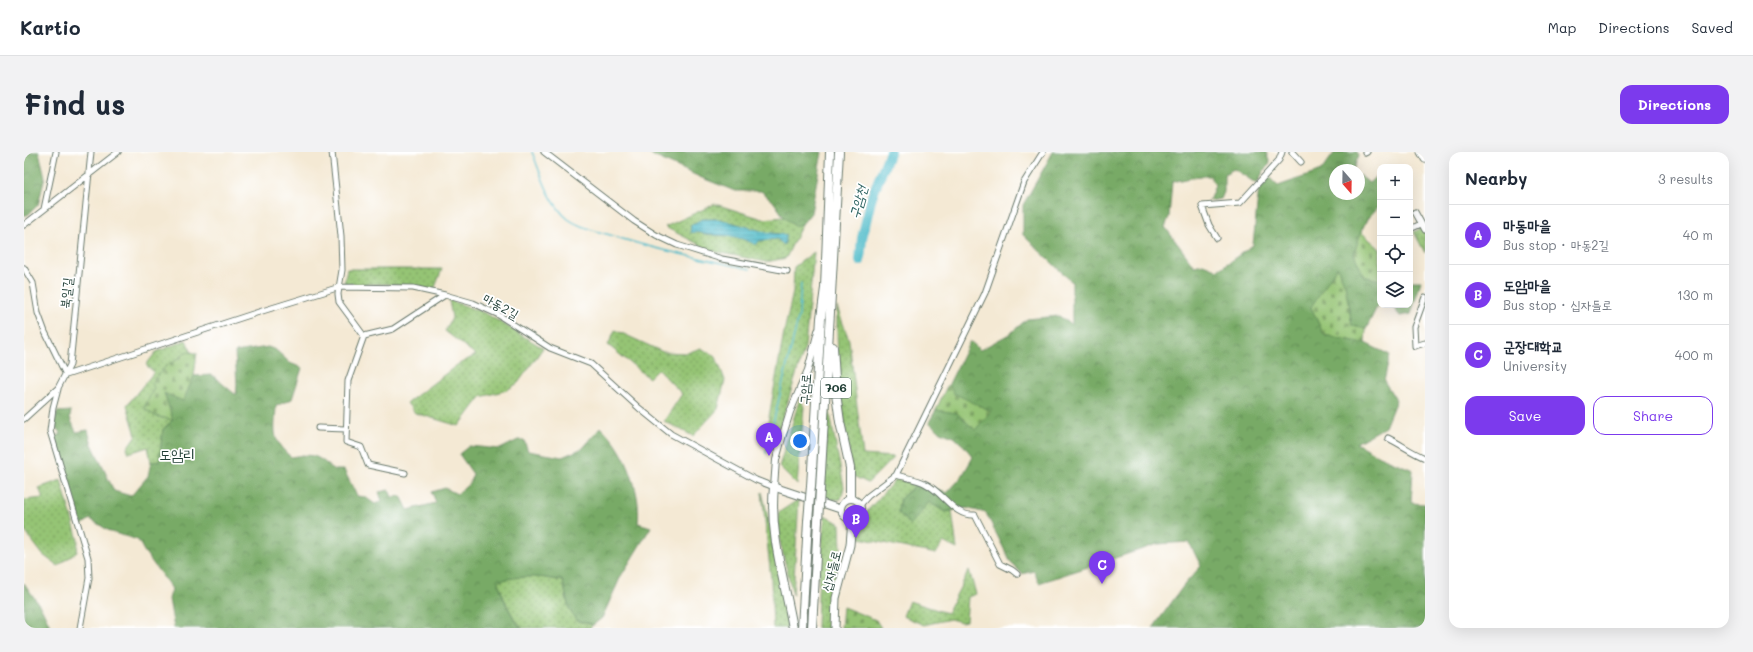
<!DOCTYPE html>
<html lang="en">
<head>
<meta charset="utf-8">
<style>
	body { margin:0; font-family:Mali,"Poor Story",sans-serif; background:#f2f2f3; color:#1f2937 }
	.controls { position:absolute; right:12px; top:12px; display:grid; overflow:hidden; border-radius:8px; box-shadow:0 4px 16px #0002 }
	.controls button { width:36px; height:36px; display:grid; place-items:center; padding:0; border:0; border-bottom:1px solid #e0e1e3; background:#fff; color:#1f2937; font:20px sans-serif }
	.compass { position:absolute; left:1305px; top:12px; width:36px; height:36px; border-radius:50%; background:#fff; box-shadow:0 4px 16px #0002; rotate:160deg }
	.you { position:absolute; left:776px; top:289px; width:14px; height:14px; margin:-10px; border:3px solid #fff; border-radius:50%; background:#1a73e8; box-shadow:0 0 0 6px #1a73e833 }
	.badge { display:grid; place-items:center; width:26px; height:26px; border-radius:50%; background:#7c3aed; color:#fff; font-size:13px; font-weight:700 }
	.pin { position:absolute; translate:-50% -33px; filter:drop-shadow(0 1px 2px #0008) }
	.pin::after { content:''; position:absolute; top:21px; width:14px; height:12px; background:inherit; clip-path:polygon(0 0,100% 0,50% 100%) }
	.list { margin:0; padding:0; list-style:none }
	h2 { display:flex; justify-content:space-between; align-items:center; height:52px; margin:0; padding:0 16px; font-size:17px }
	h2 small { font-size:13px; font-weight:400; color:#747a83 }
	.list li { display:grid; grid-template-columns:26px 1fr auto; gap:12px; align-items:center; box-sizing:border-box; height:60px; padding:0 16px; border-top:1px solid #e0e1e3 }
	.list b { display:block; font-size:15px; white-space:nowrap }
	.list p { margin:0; font-size:13px; white-space:nowrap; color:#747a83 }
	.list em { font-size:13px; font-style:normal; color:#747a83 }
	.actions { display:flex; gap:8px; padding:12px 16px }
	.actions a { flex:1; padding:9px 0; border:1px solid #7c3aed; border-radius:12px; text-align:center; font-size:14px; color:#7c3aed }
	.actions .main { background:#7c3aed; color:#fff }
	.icon { flex:none; width:22px; height:22px; fill:none; stroke:currentColor; stroke-width:2; stroke-linecap:round; stroke-linejoin:round }
	.map { position:relative; flex:none; width:1401px; height:476px; overflow:hidden; border-radius:12px }
	header { display:flex; align-items:center; gap:24px; box-sizing:border-box; height:56px; padding:0 20px; background:#fff; border-bottom:1px solid #e0e1e3 }
	header strong { font-size:19px }
	nav { display:flex; gap:22px; margin-inline-start:auto; font-size:14px }
	.intro { display:flex; align-items:center; justify-content:space-between; box-sizing:border-box; height:96px; padding:0 24px }
	h1 { margin:0; font-size:28px }
	.button { padding:10px 18px; border-radius:12px; background:#7c3aed; color:#fff; font-size:14px; font-weight:700 }
	main { display:flex; gap:24px; padding:0 24px }
	aside { flex:1; background:#fff; border-radius:12px; box-shadow:0 4px 16px #0002 }
	.map>svg:first-child { display:block }
	.grass { fill:url(#grass-dots); stroke:#5a8054 }
	.forest { fill:url(#forest-crowns); stroke:#4c744d }
	.cemetery { fill:url(#cemetery-stones); stroke:#5a8054 }
	.water { fill:url(#water-rules); stroke:#377c7e }
	.lines { fill:none; stroke-linecap:round; stroke-linejoin:round }
	.stream { stroke:#4fbbc9; stroke-width:1.5 }
	.river { stroke:#4fbbc9; stroke-width:10 }
	.minor-casing { stroke:#6a796c; stroke-width:7 }
	.tertiary-casing { stroke:#6a796c; stroke-width:8 }
	.secondary-casing { stroke:#6a796c; stroke-width:9 }
	.primary-casing { stroke:#6a796c; stroke-width:10 }
	.minor { stroke:#fff; stroke-width:5 }
	.tertiary { stroke:#fff; stroke-width:6 }
	.secondary { stroke:#fff; stroke-width:7 }
	.primary { stroke:#fff; stroke-width:8 }
	.primary-bridge-casing { stroke:#6a796c; stroke-width:10; stroke-linecap:butt }
	.primary-bridge { stroke:#fff; stroke-width:8 }
	.labels { text-anchor:middle; stroke-width:3.5; stroke-linejoin:round; paint-order:stroke }
	.shield { fill:#fff; stroke:#627771; stroke-width:1 }
	.shield-label { font-size:12px; font-weight:bold; fill:#1f3d34 }
	.street-label { font-size:13px; fill:#1f3d34; stroke:#fff }
	.water-label { font-size:14px; font-style:italic; fill:#2d6361; stroke:#fff }
	.quarter-label { font-size:15px; fill:#1f3d34; stroke:#fff }
</style>
</head>
<body>
<header>
<strong>Kartio</strong>
<nav><a>Map</a><a>Directions</a><a>Saved</a></nav>
</header>
<div class="intro"><h1>Find us</h1><a class="button">Directions</a></div>
<main>
<div class="map">
<svg width="1401" height="476" viewBox="0 0 1401 476">
	<defs>
		<pattern id="grass-dots" width="8" height="8" patternUnits="userSpaceOnUse"><rect width="8" height="8" fill="#95c474"/><path d="M2 2h.1M6 6h.1" fill="none" stroke="#79a060" stroke-width="1.8" stroke-linecap="round"/></pattern>
		<pattern id="forest-crowns" width="20" height="18" patternUnits="userSpaceOnUse"><rect width="20" height="18" fill="#78aa66"/><path d="M2 6a3 3 0 1 1 6 0M12 15a3 3 0 1 1 6 0" fill="none" stroke="#628c55"/></pattern>
		<pattern id="cemetery-stones" width="16" height="16" patternUnits="userSpaceOnUse"><rect width="16" height="16" fill="#95c474"/><path d="M2 7V4a2 2 0 0 1 4 0v3zM10 15v-3a2 2 0 0 1 4 0v3z" fill="#79a060"/></pattern>
		<pattern id="water-rules" width="6" height="5" patternUnits="userSpaceOnUse"><rect width="6" height="5" fill="#4fbbc9"/><path d="M0 2.5h6" fill="none" stroke="#4199a4"/></pattern>
	</defs>
	<rect width="100%" height="100%" fill="#fff"/>
	<filter id="ink" filterUnits="userSpaceOnUse"><feTurbulence type="fractalNoise" baseFrequency=".025" numOctaves="2"/><feDisplacementMap in="SourceGraphic" scale="8" xChannelSelector="R" yChannelSelector="G"/><feConvolveMatrix kernelMatrix="1 2 1 2 8 2 1 2 1" color-interpolation-filters="sRGB"/></filter>
	<filter id="wash" filterUnits="userSpaceOnUse"><feTurbulence type="fractalNoise" baseFrequency=".012" numOctaves="4" result="noise"/><feDisplacementMap in="SourceGraphic" scale="16" xChannelSelector="R" yChannelSelector="G"/><feGaussianBlur stdDeviation="0.9" result="paint"/><feColorMatrix in="noise" values="0 0 0 0 0 0 0 0 0 0 0 0 0 0 0 0 0 1.4 0 .05"/><feComposite in="paint" operator="in"/></filter>
	<g filter="url(#wash)">
		<rect width="100%" height="100%" fill="#f4e9d4"/>
		<path class="grass" d="M691,52L739,67L760,65L771,74L778,72L762,106L742,110L688,99L641,75Z
			M1401,74V101L1390,80Z
			M790,100L781,195L748,299L742,282L760,180L769,140L770,115Z
			M323,117H418L410,138L365,132H320Z
			M425,148L461,161L519,196L494,231L483,238L457,245L435,274L391,261L383,251L433,213L452,203L421,179L428,166Z
			M813,155L825,188L839,303L870,305L844,331L829,324C819,268 812,212 813,155Z
			M591,178L639,200L663,201L677,196L692,205L701,228L694,257L669,284L640,269L658,242L634,217L625,226L584,193Z
			M162,188L168,201L161,200L154,207L141,215L120,256L131,264L149,268L139,277L135,309L127,310L124,295L105,301L103,296L112,283L103,253L130,220L122,213L132,200Z
			M776,246L780,255L773,333L755,315Z
			M804,252L820,335L817,347L800,349Z
			M872,327L892,332L876,347L874,360L886,372L905,350L921,360L928,359L933,397L919,390L912,402L831,385L844,358Z
			M37,328L54,388L53,400L34,414L19,403L0,378V348L19,346L15,336Z
			M738,340L745,369L764,476H749L747,427Z
			M775,347L769,443L756,390L754,361Z
			M801,363L816,372L817,399L805,458V476H793L795,418Z
			M945,418L952,442L944,445L942,469L937,470L926,467L900,473L879,464L885,449L923,461Z
			M514,424L539,429L545,457L552,468L569,473L566,476H497C486,461 479,447 474,429L490,425Z"/>
		<path class="forest" d="M0,0H15L21,25L14,53L5,62L0,64Z
			M621,0H798L787,61L778,72L771,74L760,65L749,49L737,39H711L678,26Z
			M1029,0H1242L1246,12L1240,18L1233,32L1210,17L1200,22V40L1197,47L1185,49L1191,33L1186,24H1176L1148,30L1145,65L1141,75L1170,114L1179,112L1194,118L1229,93L1235,34L1243,23L1254,34L1297,19L1311,0H1333L1335,3L1329,18H1311V42H1335V23L1345,31L1352,24L1356,29V53L1343,67L1337,80L1330,102L1340,124L1356,128V149L1342,177L1328,174L1321,133L1313,116L1287,155L1300,183L1341,191L1366,203L1360,229L1372,248L1361,275L1332,291L1355,304L1389,318L1387,351L1401,352V476H1129L1160,433L1177,414L1165,390L1134,392L1015,431L1010,419L998,422L986,409L962,361L942,356L921,360L905,350L886,373L874,360L876,347L893,332L923,341L937,326L949,305L940,294L930,285L916,280L905,270L912,258L933,261L925,232L946,189L956,198L987,181L1003,167L1035,164L1048,173V130L999,83V53Z
			M1386,129H1397L1387,162L1376,164L1367,153H1386Z
			M244,195L252,198L266,211L278,216L268,247L252,254C251,277 246,288 267,305C289,301 293,303 310,318H320L333,344L341,345L351,352L358,349L355,340L365,338L368,345L377,344L384,358L412,351L408,340L421,336L433,342L445,332L449,322L435,302L445,294L476,297L494,288H500L504,299L538,305L559,296L577,275C582,281 589,287 593,294C607,315 617,346 614,371L627,375L597,424L578,466L569,473L552,468L545,457L539,429C515,424 499,423 474,429C479,448 485,460 497,476H150L145,447L148,437L120,399L114,388L87,380L66,367L58,373L31,285L37,282L30,273L33,260L47,259L46,266L52,280L64,278L67,290L90,339L107,344L124,324L127,310L135,309L139,277L149,268L140,240L159,249L170,224L188,223L212,243L213,233L211,200Z
			M0,431L18,457L27,476H0Z"/>
		<path class="cemetery" d="M1337,80L1356,97V128L1340,124L1330,102Z
			M1313,115L1321,133L1328,174L1342,177L1341,191L1300,183L1287,155Z
			M161,200L173,201L170,224L159,249L140,241L149,268L131,264L120,256L130,236L128,231L141,215L154,207Z
			M925,232L929,241L967,259L951,278L933,261L912,258L922,236Z
			M819,455L852,468L857,476H817Z"/>
		<path class="water" d="M678,67H696L741,80L763,83L760,93L753,87L735,89L732,93C712,82 702,85 681,82C675,81 672,79 666,81L667,73Z"/>
		<g class="lines">
			<path class="stream" d="M508,0C517,22 525,51 544,67C556,76 573,79 586,83C632,98 679,107 726,117
				M742,301L775,163L777,131"/>
			<path class="river" d="M836,109L838,86L848,44L866,0"/>
		</g>
	</g>
	<g filter="url(#ink)">
		<g class="lines">
			<defs>
				<path id="minor" d="M308,0L317,84L318,118L314,142L315,150L340,184
					M520,0L610,69L632,83L653,93L698,107L763,119
					M1268,0L1277,10
					M1341,1L1343,0
					M20,57L32,0
					M1391,60L1401,78
					M0,73L94,0
					M1386,77L1397,72
					M1193,86L1185,73L1178,54L1216,51L1255,8L1258,0
					M0,116L9,131L14,161L21,180L42,223L235,160L316,135L389,136L421,143
					M1401,145L1390,175L1391,194L1401,191
					M34,237L29,256L26,279L64,406L65,426L56,476
					M0,267L34,236L46,213L67,0
					M294,276L322,277
					M1364,286C1378,293 1387,300 1401,306
					M381,321L344,313L337,295L322,290L324,229L340,184L369,177L421,143L449,151L473,162L526,196L567,212L615,256L647,282L732,328L750,335
					M872,323C882,326 894,327 902,332C920,341 930,365 951,363L976,412L988,418L993,422
					M836,353L844,344L872,323L961,141L1000,30L1019,0"/>
				<path id="tertiary" d="M750,335L752,308L758,286L766,260L784,218L794,179
					M817 357a10 10 0 1 1 20 0a10 10 0 1 1-20 0Z"/>
				<path id="secondary" d="M1397,0L1401,7
					M750,335L816,357
					M811,476L812,446L826,393L828,367"/>
				<path id="primary" d="M809,195L812,241L816,270L826,316V346
					M787,334L797,166L801,136L806,0
					M750,335C745,382 761,430 769,476
					M796,338L815,0
					M778,476L784,369
					M788,476L794,369"/>
			</defs>
			<use href="#minor" class="minor-casing"/>
			<use href="#tertiary" class="tertiary-casing"/>
			<use href="#secondary" class="secondary-casing"/>
			<use href="#primary" class="primary-casing"/>
			<use href="#minor" class="minor"/>
			<use href="#tertiary" class="tertiary"/>
			<use href="#secondary" class="secondary"/>
			<use href="#primary" class="primary"/>
			<defs>
				<path id="primary-bridge" d="M784,369L787,334
					M794,369L796,338"/>
			</defs>
			<use href="#primary-bridge" class="primary-bridge-casing"/>
			<use href="#primary-bridge" class="primary-bridge"/>
		</g>
	</g>
	<g class="labels">
		<rect class="shield" x="797" y="226" width="30" height="20" rx="3"/>
		<g class="shield-label">
			<text x="812" y="240">706</text>
		</g>
		<g class="street-label">
			<text transform="translate(42 141) rotate(-85)" y="5">북일길</text>
			<text transform="translate(477 154) rotate(29)" y="5">마동2길</text>
			<text transform="translate(781 237) rotate(-86)" y="5">구암로</text>
			<text transform="translate(807 419) rotate(-76)" y="5">십자들로</text>
		</g>
		<g class="water-label">
			<text transform="translate(834 50) rotate(-74)" y="5">구암천</text>
		</g>
		<g class="quarter-label">
			<text x="153" y="308">도암리</text>
		</g>
	</g>
</svg>
<div class="controls">
<button>+</button>
<button>−</button>
<button><svg class="icon" aria-label="locate" viewBox="0 0 24 24"><circle cx="12" cy="12" r="6"/><path d="M12 2v4M12 18v4M2 12h4M18 12h4"/></svg></button>
<button><svg class="icon" aria-label="layers" viewBox="0 0 24 24"><path d="M12 4l9 5-9 5-9-5zM3 14l9 5 9-5"/></svg></button>
</div>
<svg class="compass" viewBox="-18 -18 36 36"><path d="M0-13l5 13h-10z" fill="#e53935"/><path d="M0 13l5-13h-10z" fill="#747a83"/></svg>
<div class="you"></div>
<div class="pin badge" style="left:745px;top:304px">A</div>
<div class="pin badge" style="left:832px;top:386px">B</div>
<div class="pin badge" style="left:1078px;top:432px">C</div>
</div>
<aside>
<h2>Nearby<small>3 results</small></h2>
<ul class="list">
<li><span class="badge">A</span><div><b>마동마을</b><p>Bus stop · 마동2길</p></div><em>40 m</em></li>
<li><span class="badge">B</span><div><b>도암마을</b><p>Bus stop · 십자들로</p></div><em>130 m</em></li>
<li><span class="badge">C</span><div><b>군장대학교</b><p>University</p></div><em>400 m</em></li>
</ul>
<div class="actions"><a class="main">Save</a><a>Share</a></div>
</aside>
</main>
</body>
</html>
